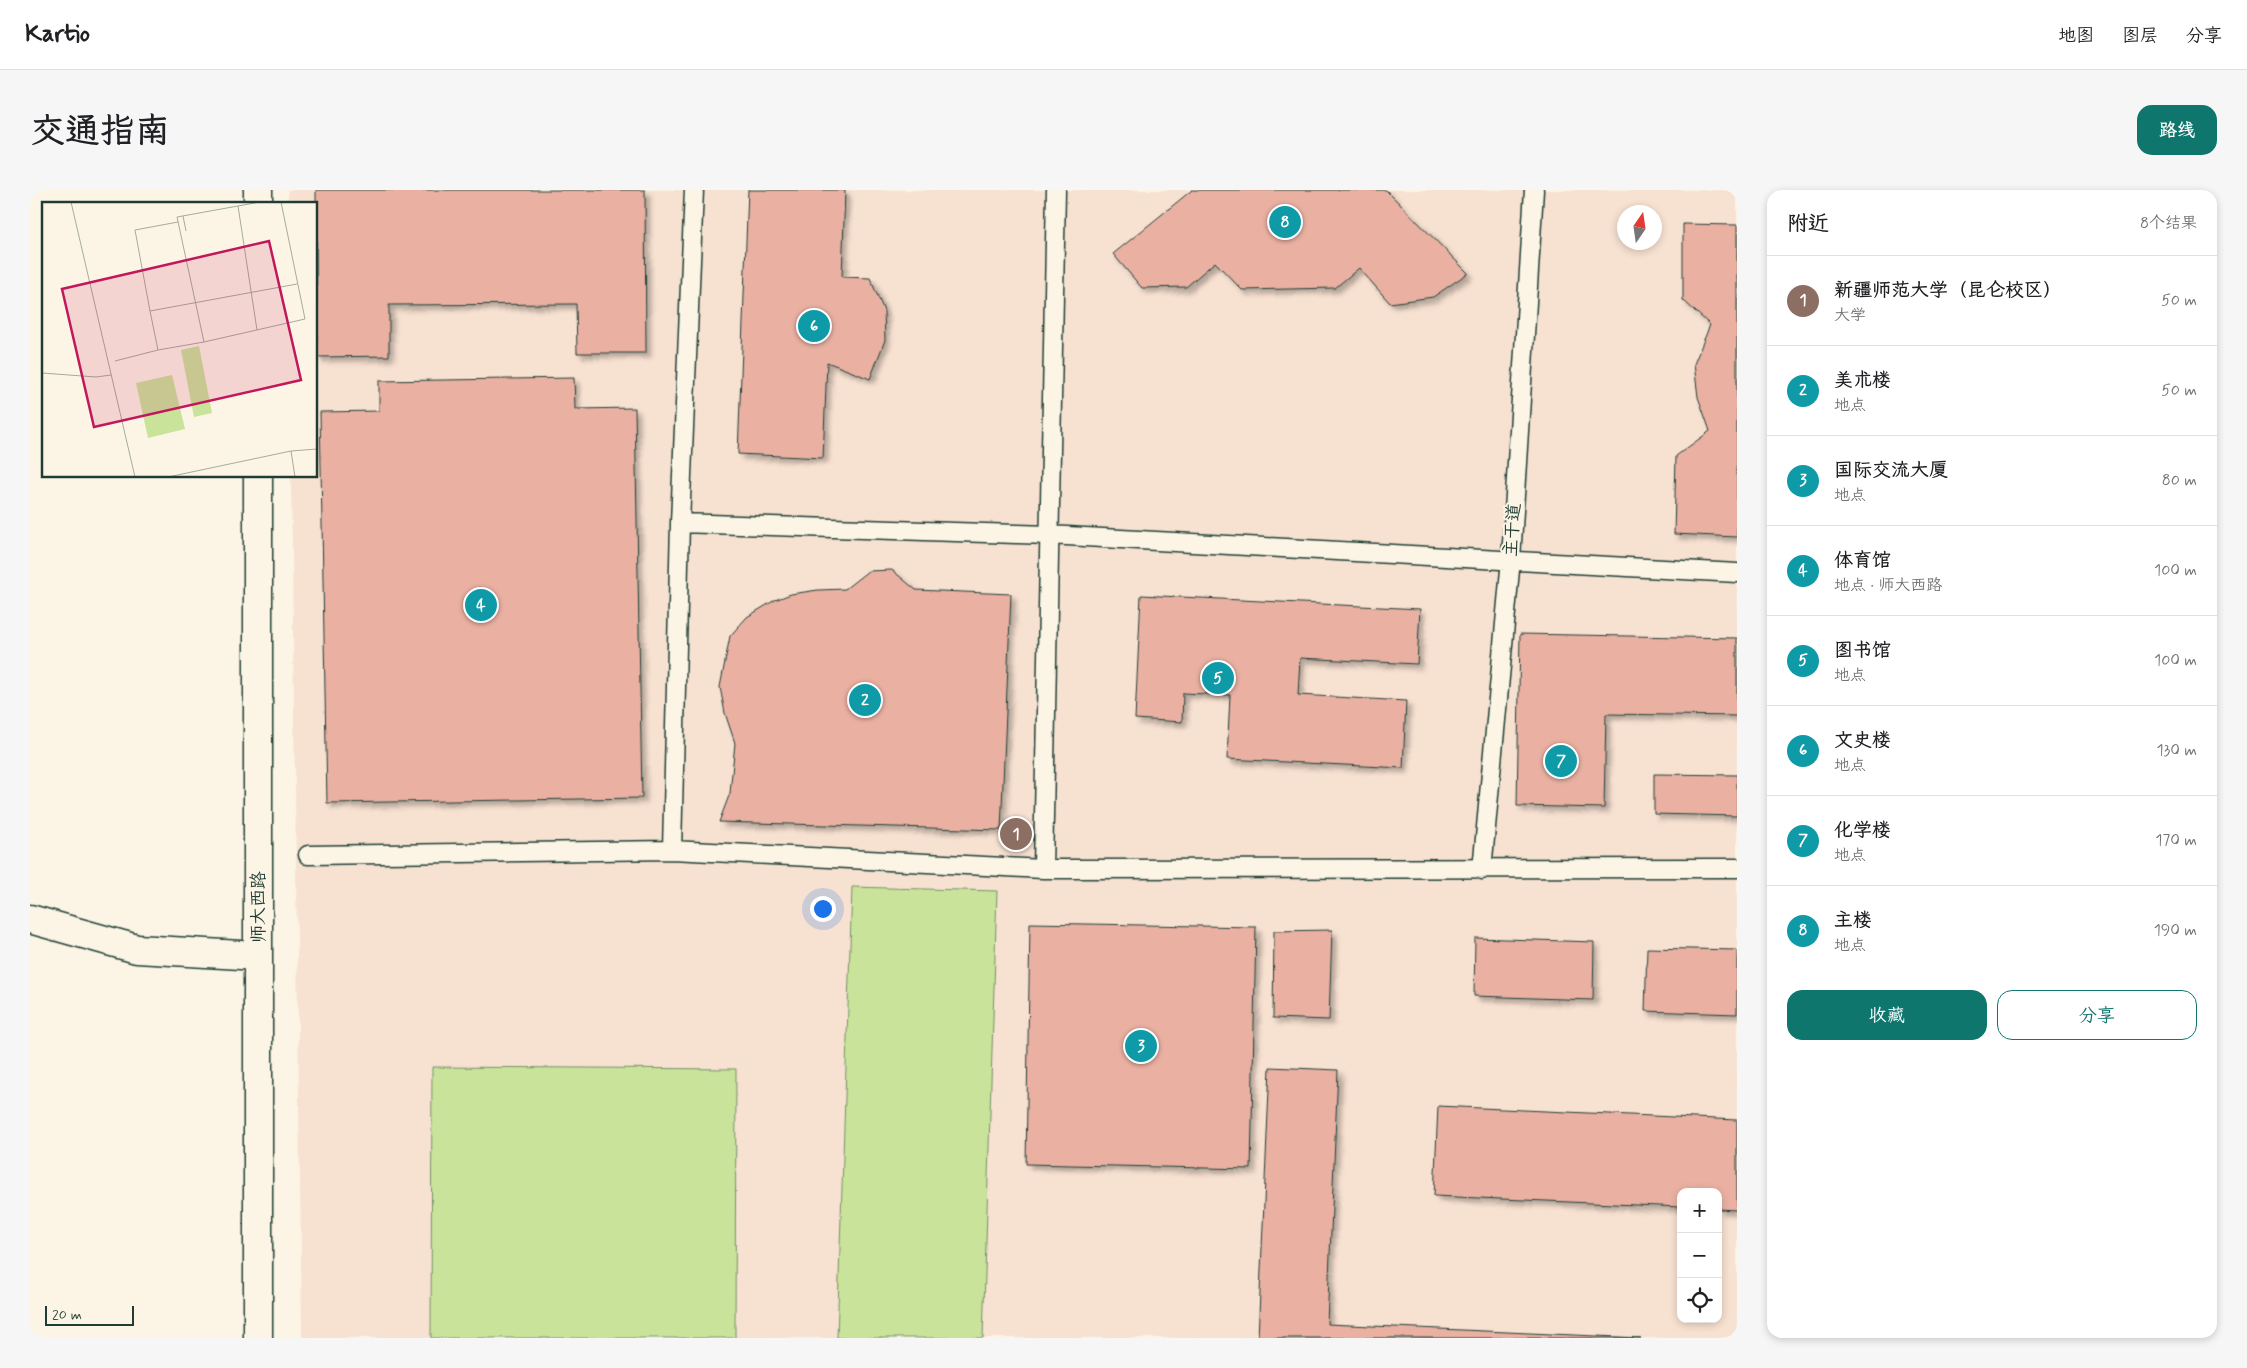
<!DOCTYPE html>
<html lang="zh">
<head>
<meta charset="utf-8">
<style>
	body { margin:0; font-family:Mynerve,"LXGW WenKai TC",sans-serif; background:#f6f6f6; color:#202124 }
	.controls { position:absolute; right:15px; bottom:15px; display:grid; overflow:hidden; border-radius:10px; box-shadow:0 2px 8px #0003 }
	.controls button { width:45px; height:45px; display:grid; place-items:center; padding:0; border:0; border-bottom:1px solid #e0e0e0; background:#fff; color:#202124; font:25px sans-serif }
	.compass { position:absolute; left:1587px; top:15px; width:45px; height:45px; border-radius:50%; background:#fff; box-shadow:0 2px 8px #0003; rotate:13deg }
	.scale { position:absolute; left:15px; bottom:12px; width:89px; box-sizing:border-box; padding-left:5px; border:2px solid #1f3d34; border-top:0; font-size:14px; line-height:18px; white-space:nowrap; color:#1f3d34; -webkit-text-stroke:4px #fcf5e5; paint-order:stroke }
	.you { position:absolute; left:792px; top:718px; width:18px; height:18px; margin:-12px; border:4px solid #fff; border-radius:50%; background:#1a73e8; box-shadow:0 0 0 8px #1a73e833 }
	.badge { display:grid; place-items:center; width:32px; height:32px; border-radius:50%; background:#0f766e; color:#fff; font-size:16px; font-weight:700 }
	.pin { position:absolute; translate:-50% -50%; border:2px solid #fff; box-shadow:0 1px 5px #0006 }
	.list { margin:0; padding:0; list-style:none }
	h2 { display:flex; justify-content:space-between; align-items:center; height:65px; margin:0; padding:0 20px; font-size:21px }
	h2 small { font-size:16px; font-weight:400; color:#757577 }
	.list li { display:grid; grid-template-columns:32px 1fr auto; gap:15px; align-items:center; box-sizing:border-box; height:90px; padding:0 20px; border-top:1px solid #e0e0e0 }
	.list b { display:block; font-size:19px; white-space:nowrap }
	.list p { margin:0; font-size:16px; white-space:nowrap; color:#757577 }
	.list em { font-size:16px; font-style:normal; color:#757577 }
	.actions { display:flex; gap:10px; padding:15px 20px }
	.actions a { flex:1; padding:11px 0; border:1px solid #0f766e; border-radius:15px; text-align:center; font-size:18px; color:#0f766e }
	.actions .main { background:#0f766e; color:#fff }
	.icon { flex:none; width:28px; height:28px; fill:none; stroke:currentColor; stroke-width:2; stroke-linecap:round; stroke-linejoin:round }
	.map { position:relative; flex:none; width:1707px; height:1148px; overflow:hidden; border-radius:15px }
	header { display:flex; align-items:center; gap:30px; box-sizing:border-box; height:70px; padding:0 25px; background:#fff; border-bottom:1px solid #e0e0e0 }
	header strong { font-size:24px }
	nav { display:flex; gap:28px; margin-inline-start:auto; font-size:18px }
	.intro { display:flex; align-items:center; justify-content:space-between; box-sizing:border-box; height:120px; padding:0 30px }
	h1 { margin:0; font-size:35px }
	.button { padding:12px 22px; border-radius:15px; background:#0f766e; color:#fff; font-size:18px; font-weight:700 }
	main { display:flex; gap:30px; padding:0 30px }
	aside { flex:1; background:#fff; border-radius:15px; box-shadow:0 2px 8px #0003 }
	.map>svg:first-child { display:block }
	.built { fill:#f7e1d1; fill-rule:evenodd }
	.green { fill:#c9e49a; stroke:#749067 }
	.building { fill:#eab1a3; stroke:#1f3d34; filter:url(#shadow) }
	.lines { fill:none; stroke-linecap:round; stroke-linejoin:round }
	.lane-casing { stroke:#1f3d34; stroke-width:21 }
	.street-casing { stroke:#1f3d34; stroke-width:31 }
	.lane { stroke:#fcf5e5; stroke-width:18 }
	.street { stroke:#fcf5e5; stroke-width:28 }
	.labels { text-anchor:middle; stroke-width:4; stroke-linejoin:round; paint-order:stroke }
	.street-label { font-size:18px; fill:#1f3d34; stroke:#fcf5e5 }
	.inset-road { fill:none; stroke:#a4ab9e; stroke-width:1 }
	.view { fill:#c2185b; fill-opacity:0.15; stroke:#c2185b; stroke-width:2.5 }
	.inset-edge { fill:none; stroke:#1f3d34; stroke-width:2.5 }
</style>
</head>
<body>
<header>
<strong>Kartio</strong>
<nav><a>地图</a><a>图层</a><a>分享</a></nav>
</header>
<div class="intro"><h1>交通指南</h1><a class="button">路线</a></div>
<main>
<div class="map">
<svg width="1707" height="1148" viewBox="0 0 1707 1148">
	<defs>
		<filter id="shadow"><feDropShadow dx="4.5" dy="4.5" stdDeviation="2.5" flood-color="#0004"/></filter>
	</defs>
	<rect width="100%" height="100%" fill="#fcf5e5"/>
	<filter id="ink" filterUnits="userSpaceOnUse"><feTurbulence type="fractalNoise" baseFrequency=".02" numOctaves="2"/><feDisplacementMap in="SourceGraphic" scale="10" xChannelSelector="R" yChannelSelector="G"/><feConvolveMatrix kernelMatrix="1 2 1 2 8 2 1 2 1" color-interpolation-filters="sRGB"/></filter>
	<g filter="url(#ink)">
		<path class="built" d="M258,0H1707V1148H272L261,286H286V14H258ZM1594,22H1624V52H1594ZM1651,1002H1688V1129H1651Z"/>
		<path class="green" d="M822,697L967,701L953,1148H807Z
			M402,877L706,879L705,1148H401Z"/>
		<path class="building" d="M286,0H615L616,163H547L546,114L359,115V166L287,167Z
			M718,0H815L812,87L840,88L854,121L855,150L840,189L797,172L793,268L708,264Z
			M1162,0H1356L1438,83L1403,107L1360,113L1329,78L1305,98L1212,100L1185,72L1156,97L1112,98L1083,64Z
			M1653,34L1707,35V347L1644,344L1646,266L1680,241L1668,207L1664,174L1680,135L1653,110Z
			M544,188L545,219L605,218L612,608L297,613L290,222L349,221V191Z
			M862,380L886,400L981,404L971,640L689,632L700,603L705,553L695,523L690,497L700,446L717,427L745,410L761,404L788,400L815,399L838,381Z
			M1111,405L1390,419L1387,474L1270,468L1268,505L1376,511L1373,578L1197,569L1200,505L1153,503L1152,532L1105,529Z
			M1490,444L1707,448V526L1576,524L1574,618L1487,616Z
			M1624,584L1707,585V626L1624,624Z
			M1000,733L1226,737L1221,979L996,974Z
			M1302,740L1299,830L1243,828L1244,741Z
			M1445,748L1564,752L1563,810L1444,806Z
			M1617,758L1707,760V824L1615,821Z
			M1240,877L1308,880L1297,1134L1611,1148H1228Z
			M1408,916L1707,930V1020L1688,1019V1002H1651V1017L1404,1006Z"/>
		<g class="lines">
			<defs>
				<path id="lane" d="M664,0L650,333L1019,345L1707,383
					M1026,0L1013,679L1707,678
					M650,333L642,660L1013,679
					M278,665L642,660
					M1452,680L1481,369L1504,0"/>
				<path id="street" d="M228,0V14
					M228,286V1148
					M0,729L107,759L228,766"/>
			</defs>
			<use href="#lane" class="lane-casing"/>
			<use href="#street" class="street-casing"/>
			<use href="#lane" class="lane"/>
			<use href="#street" class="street"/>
		</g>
	</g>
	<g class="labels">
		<g class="street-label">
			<text transform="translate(1482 340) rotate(-86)" y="6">主干道</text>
			<text transform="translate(228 717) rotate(-90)" y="6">师大西路</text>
		</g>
	</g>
	<g transform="translate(12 12)">
		<rect width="275" height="275" fill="#fcf5e5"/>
		<path d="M157,144L170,211L152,215L139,148ZM130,173L143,227L106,236L94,181Z" fill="#c9e49a"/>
		<path class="inset-road" d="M29,0L93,275M218,0L135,15L162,140L263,117L239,0M196,4L215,128M141,14L144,29M136,20L93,28L108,109L255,82M108,109L116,148L162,140M73,159L116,148M0,171L54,175L69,173M249,249L253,275M126,275L249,249L275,247"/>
		<path class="view" d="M227,39L259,178L52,225L20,87Z"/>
		<rect width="275" height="275" class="inset-edge"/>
	</g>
</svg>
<div class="controls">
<button>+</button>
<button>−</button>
<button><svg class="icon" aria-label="locate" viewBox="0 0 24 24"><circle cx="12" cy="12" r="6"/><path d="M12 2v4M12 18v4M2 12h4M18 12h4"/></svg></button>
</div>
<svg class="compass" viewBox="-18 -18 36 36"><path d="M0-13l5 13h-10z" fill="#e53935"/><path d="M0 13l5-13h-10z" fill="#757577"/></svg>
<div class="scale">20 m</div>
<div class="you"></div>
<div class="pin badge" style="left:986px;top:644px;background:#8d6e63">1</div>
<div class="pin badge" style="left:835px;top:510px;background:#0f9aa8">2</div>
<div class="pin badge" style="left:1111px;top:856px;background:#0f9aa8">3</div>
<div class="pin badge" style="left:451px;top:415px;background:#0f9aa8">4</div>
<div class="pin badge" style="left:1188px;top:488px;background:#0f9aa8">5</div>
<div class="pin badge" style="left:784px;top:136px;background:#0f9aa8">6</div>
<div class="pin badge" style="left:1531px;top:571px;background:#0f9aa8">7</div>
<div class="pin badge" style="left:1255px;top:32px;background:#0f9aa8">8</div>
</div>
<aside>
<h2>附近<small>8个结果</small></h2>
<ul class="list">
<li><span class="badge" style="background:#8d6e63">1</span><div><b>新疆师范大学（昆仑校区）</b><p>大学</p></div><em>50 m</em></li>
<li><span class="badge" style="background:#0f9aa8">2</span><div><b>美术楼</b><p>地点</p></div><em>50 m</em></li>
<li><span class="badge" style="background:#0f9aa8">3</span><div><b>国际交流大厦</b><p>地点</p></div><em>80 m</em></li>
<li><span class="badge" style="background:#0f9aa8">4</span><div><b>体育馆</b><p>地点 · 师大西路</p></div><em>100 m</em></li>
<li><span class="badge" style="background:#0f9aa8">5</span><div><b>图书馆</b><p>地点</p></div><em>100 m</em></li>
<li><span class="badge" style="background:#0f9aa8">6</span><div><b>文史楼</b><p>地点</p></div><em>130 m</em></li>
<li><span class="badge" style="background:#0f9aa8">7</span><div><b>化学楼</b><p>地点</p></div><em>170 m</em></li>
<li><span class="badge" style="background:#0f9aa8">8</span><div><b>主楼</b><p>地点</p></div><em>190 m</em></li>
</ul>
<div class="actions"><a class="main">收藏</a><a>分享</a></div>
</aside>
</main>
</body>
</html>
